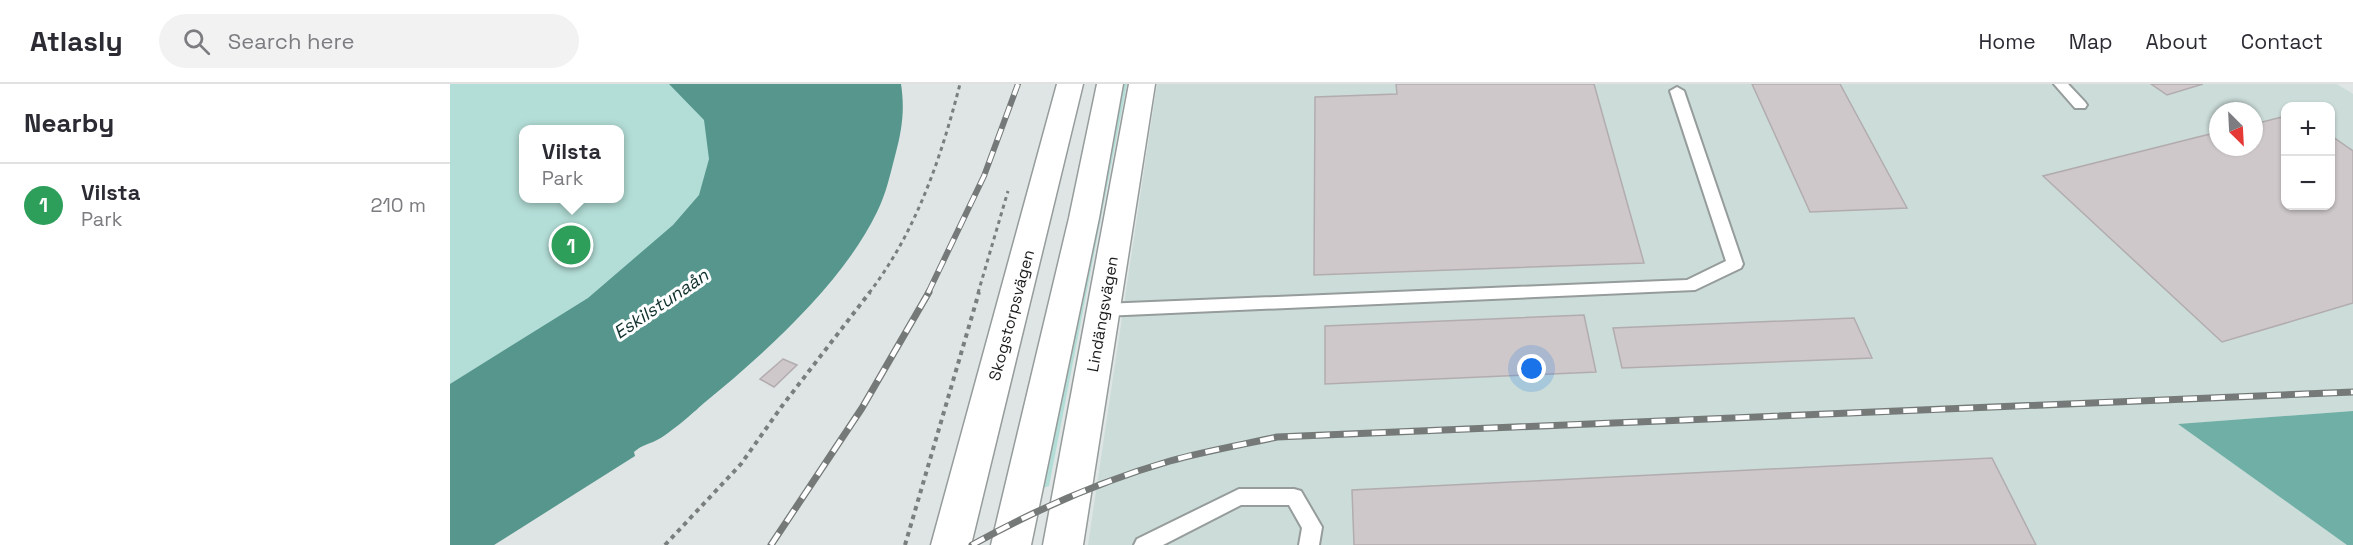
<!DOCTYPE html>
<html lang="en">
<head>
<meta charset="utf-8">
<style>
	body { margin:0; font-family:"Space Grotesk",sans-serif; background:#f2f2f3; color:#2b2b33 }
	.controls { position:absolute; right:18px; top:18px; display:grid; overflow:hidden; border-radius:12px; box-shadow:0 2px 4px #0004 }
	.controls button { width:54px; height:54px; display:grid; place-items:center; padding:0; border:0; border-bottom:2px solid #e1e1e2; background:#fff; color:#2b2b33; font:30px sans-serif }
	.compass { position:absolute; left:1759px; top:18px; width:54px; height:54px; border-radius:50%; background:#fff; box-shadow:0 2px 4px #0004; rotate:156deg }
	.you { position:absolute; left:1082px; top:285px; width:21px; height:21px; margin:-15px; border:4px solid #fff; border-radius:50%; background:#1a73e8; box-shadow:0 0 0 9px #1a73e833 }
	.badge { display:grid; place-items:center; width:39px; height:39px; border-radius:50%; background:#ab2973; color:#fff; font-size:20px; font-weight:700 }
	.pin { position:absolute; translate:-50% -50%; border:3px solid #fff; box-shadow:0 2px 6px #0006 }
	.popup { position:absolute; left:69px; top:41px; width:105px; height:78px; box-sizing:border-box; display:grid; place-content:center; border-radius:12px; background:#fff; filter:drop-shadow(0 2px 4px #0005); font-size:20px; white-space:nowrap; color:#7c7c81 }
	.popup b { font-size:22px; color:#2b2b33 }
	.popup::after { content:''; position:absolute; left:50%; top:100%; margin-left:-12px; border:12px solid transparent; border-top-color:#fff }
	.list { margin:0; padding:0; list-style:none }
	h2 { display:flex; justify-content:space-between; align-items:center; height:78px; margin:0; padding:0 24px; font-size:26px }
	h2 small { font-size:20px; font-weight:400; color:#7c7c81 }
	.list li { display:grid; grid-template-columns:39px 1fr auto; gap:18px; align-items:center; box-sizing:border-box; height:84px; padding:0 24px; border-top:2px solid #e1e1e2 }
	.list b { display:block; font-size:22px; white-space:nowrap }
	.list p { margin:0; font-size:20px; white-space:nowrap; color:#7c7c81 }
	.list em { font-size:20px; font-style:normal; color:#7c7c81 }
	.icon { flex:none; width:33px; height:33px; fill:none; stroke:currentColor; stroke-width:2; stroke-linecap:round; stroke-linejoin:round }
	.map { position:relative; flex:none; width:1903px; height:461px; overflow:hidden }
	header { display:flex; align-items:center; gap:36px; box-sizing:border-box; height:84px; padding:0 30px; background:#fff; border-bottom:2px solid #e1e1e2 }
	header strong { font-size:28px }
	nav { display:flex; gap:33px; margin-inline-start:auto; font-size:21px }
	.search { width:420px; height:54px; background:#f2f2f3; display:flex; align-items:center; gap:15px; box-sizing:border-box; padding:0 21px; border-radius:33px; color:#7c7c81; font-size:22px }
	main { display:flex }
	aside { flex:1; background:#fff }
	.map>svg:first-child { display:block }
	.built { fill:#cbdcd9; fill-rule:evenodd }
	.green { fill:#b3ded7; fill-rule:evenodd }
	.forest { fill:#6fafa6 }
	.water { fill:#56968d }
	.building { fill:#cec8ca; stroke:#b2acaf; stroke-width:1.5 }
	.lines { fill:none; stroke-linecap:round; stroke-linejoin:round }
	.service-casing { stroke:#959c9b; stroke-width:4 }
	.minor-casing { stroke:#959c9b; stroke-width:3 }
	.secondary-casing { stroke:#959c9b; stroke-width:3 }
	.path-far1 { stroke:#7a7f7e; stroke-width:3; stroke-dasharray:4 4; stroke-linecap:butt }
	.path { stroke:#7a7f7e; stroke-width:4; stroke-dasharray:4.5 4.5; stroke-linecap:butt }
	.service { fill:#fff; fill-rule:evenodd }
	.minor { fill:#fff; fill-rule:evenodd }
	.secondary { fill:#fff; fill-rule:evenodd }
	.rail-far1-casing { stroke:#757a79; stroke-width:6 }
	.rail-casing { stroke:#757a79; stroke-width:7 }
	.rail-far1 { stroke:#fff; stroke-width:4; stroke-dasharray:12; stroke-linecap:butt }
	.rail { stroke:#fff; stroke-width:4.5; stroke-dasharray:14; stroke-linecap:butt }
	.labels { text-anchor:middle; stroke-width:6; stroke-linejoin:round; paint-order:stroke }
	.street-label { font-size:16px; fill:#1a1c1c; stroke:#fff }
	.water-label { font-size:18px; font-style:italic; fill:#0f302c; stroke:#fff }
</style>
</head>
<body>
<header>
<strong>Atlasly</strong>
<div class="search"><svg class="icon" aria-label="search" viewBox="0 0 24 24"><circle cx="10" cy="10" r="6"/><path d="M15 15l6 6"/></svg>Search here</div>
<nav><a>Home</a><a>Map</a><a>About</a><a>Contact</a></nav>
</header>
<main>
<aside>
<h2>Nearby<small></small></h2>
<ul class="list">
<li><span class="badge" style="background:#2e9e5b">1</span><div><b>Vilsta</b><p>Park</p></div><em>210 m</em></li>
</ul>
</aside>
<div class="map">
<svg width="1903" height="461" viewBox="0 0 1903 461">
	<rect width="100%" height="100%" fill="#dee5e4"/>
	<path class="built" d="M707,0H1887L1903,10V327L1729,340L1897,461H638ZM1836,22H1880V122H1836ZM1768,27H1804V63H1768Z"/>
	<path class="green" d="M0,0H310L326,25L0,407ZM73,45H169V114H73Z
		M670,0H677L599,402L590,405Z"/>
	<path class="forest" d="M1903,327V461H1897L1728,340Z"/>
	<path class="water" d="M219,0H451C455,26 452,46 445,72C440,91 436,110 427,128C393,199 315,269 254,319C243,329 216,353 203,358C195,361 191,362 184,368L185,372L44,461H0V300L138,214L223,141L249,111L259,75L254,36Z"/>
	<path class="building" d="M946,0H1144L1194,179L864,191L865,13L947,10Z
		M1302,0H1390L1457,124L1360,128Z
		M1701,0H1753L1717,11Z
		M1836,32V122H1880V51L1903,67V219L1772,258L1593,92L1768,48V63H1804V40Z
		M1134,231L1146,288L875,300V242Z
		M1404,234L1422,274L1172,284L1163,244Z
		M333,275L347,281L324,303L310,295Z
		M1542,374L1586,461H904L902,406Z"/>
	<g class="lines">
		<defs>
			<path id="service" d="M1604,0H1618L1635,18L1637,21L1635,24H1625Z
				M1227,3L1234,7L1293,180L1291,184L1245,206L653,232L647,230L645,226L647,222L653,220L1237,196L1276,177L1220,7Z
				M789,405H844L851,407L872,443L869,461H849L852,444L839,421H791L713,461H684L687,455Z"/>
			<path id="minor" d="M679,0H705L633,461H593Z"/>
			<path id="secondary" d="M607,0H633L521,461H481Z
				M647,0H673L649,134L581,461H541L619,134Z"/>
		</defs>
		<use href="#service" class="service-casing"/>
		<use href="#minor" class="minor-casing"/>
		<use href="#secondary" class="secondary-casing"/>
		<path class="path-far1" d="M419,209C466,148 491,74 510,0
			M528,209L558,107"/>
		<path class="path" d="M215,461L291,380L332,322L420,208
			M455,461L529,208"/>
		<use href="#service" class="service"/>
		<use href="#minor" class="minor"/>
		<use href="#secondary" class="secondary"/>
		<defs>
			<path id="rail-far1" d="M478,209L534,92L568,0"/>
			<path id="rail" d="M321,461L412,324L479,208
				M522,461C585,426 651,397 720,377C755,367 791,361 827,353L1903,308"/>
		</defs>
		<use href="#rail-far1" class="rail-far1-casing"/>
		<use href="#rail" class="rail-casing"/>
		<use href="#rail-far1" class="rail-far1"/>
		<use href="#rail" class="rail"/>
	</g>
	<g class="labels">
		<g class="street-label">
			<text transform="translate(652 230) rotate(-80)" y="6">Lindängsvägen</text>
			<text transform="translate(561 231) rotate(-75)" y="6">Skogstorpsvägen</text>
		</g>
		<g class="water-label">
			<text transform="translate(211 220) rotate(-34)" y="6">Eskilstunaån</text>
		</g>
	</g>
</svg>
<div class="controls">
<button>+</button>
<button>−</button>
</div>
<svg class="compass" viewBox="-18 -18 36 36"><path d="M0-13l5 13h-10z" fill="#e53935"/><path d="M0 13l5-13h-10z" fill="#7c7c81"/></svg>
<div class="you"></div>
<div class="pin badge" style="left:121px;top:161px;background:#2e9e5b">1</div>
<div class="popup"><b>Vilsta</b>Park</div>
</div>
</main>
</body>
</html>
